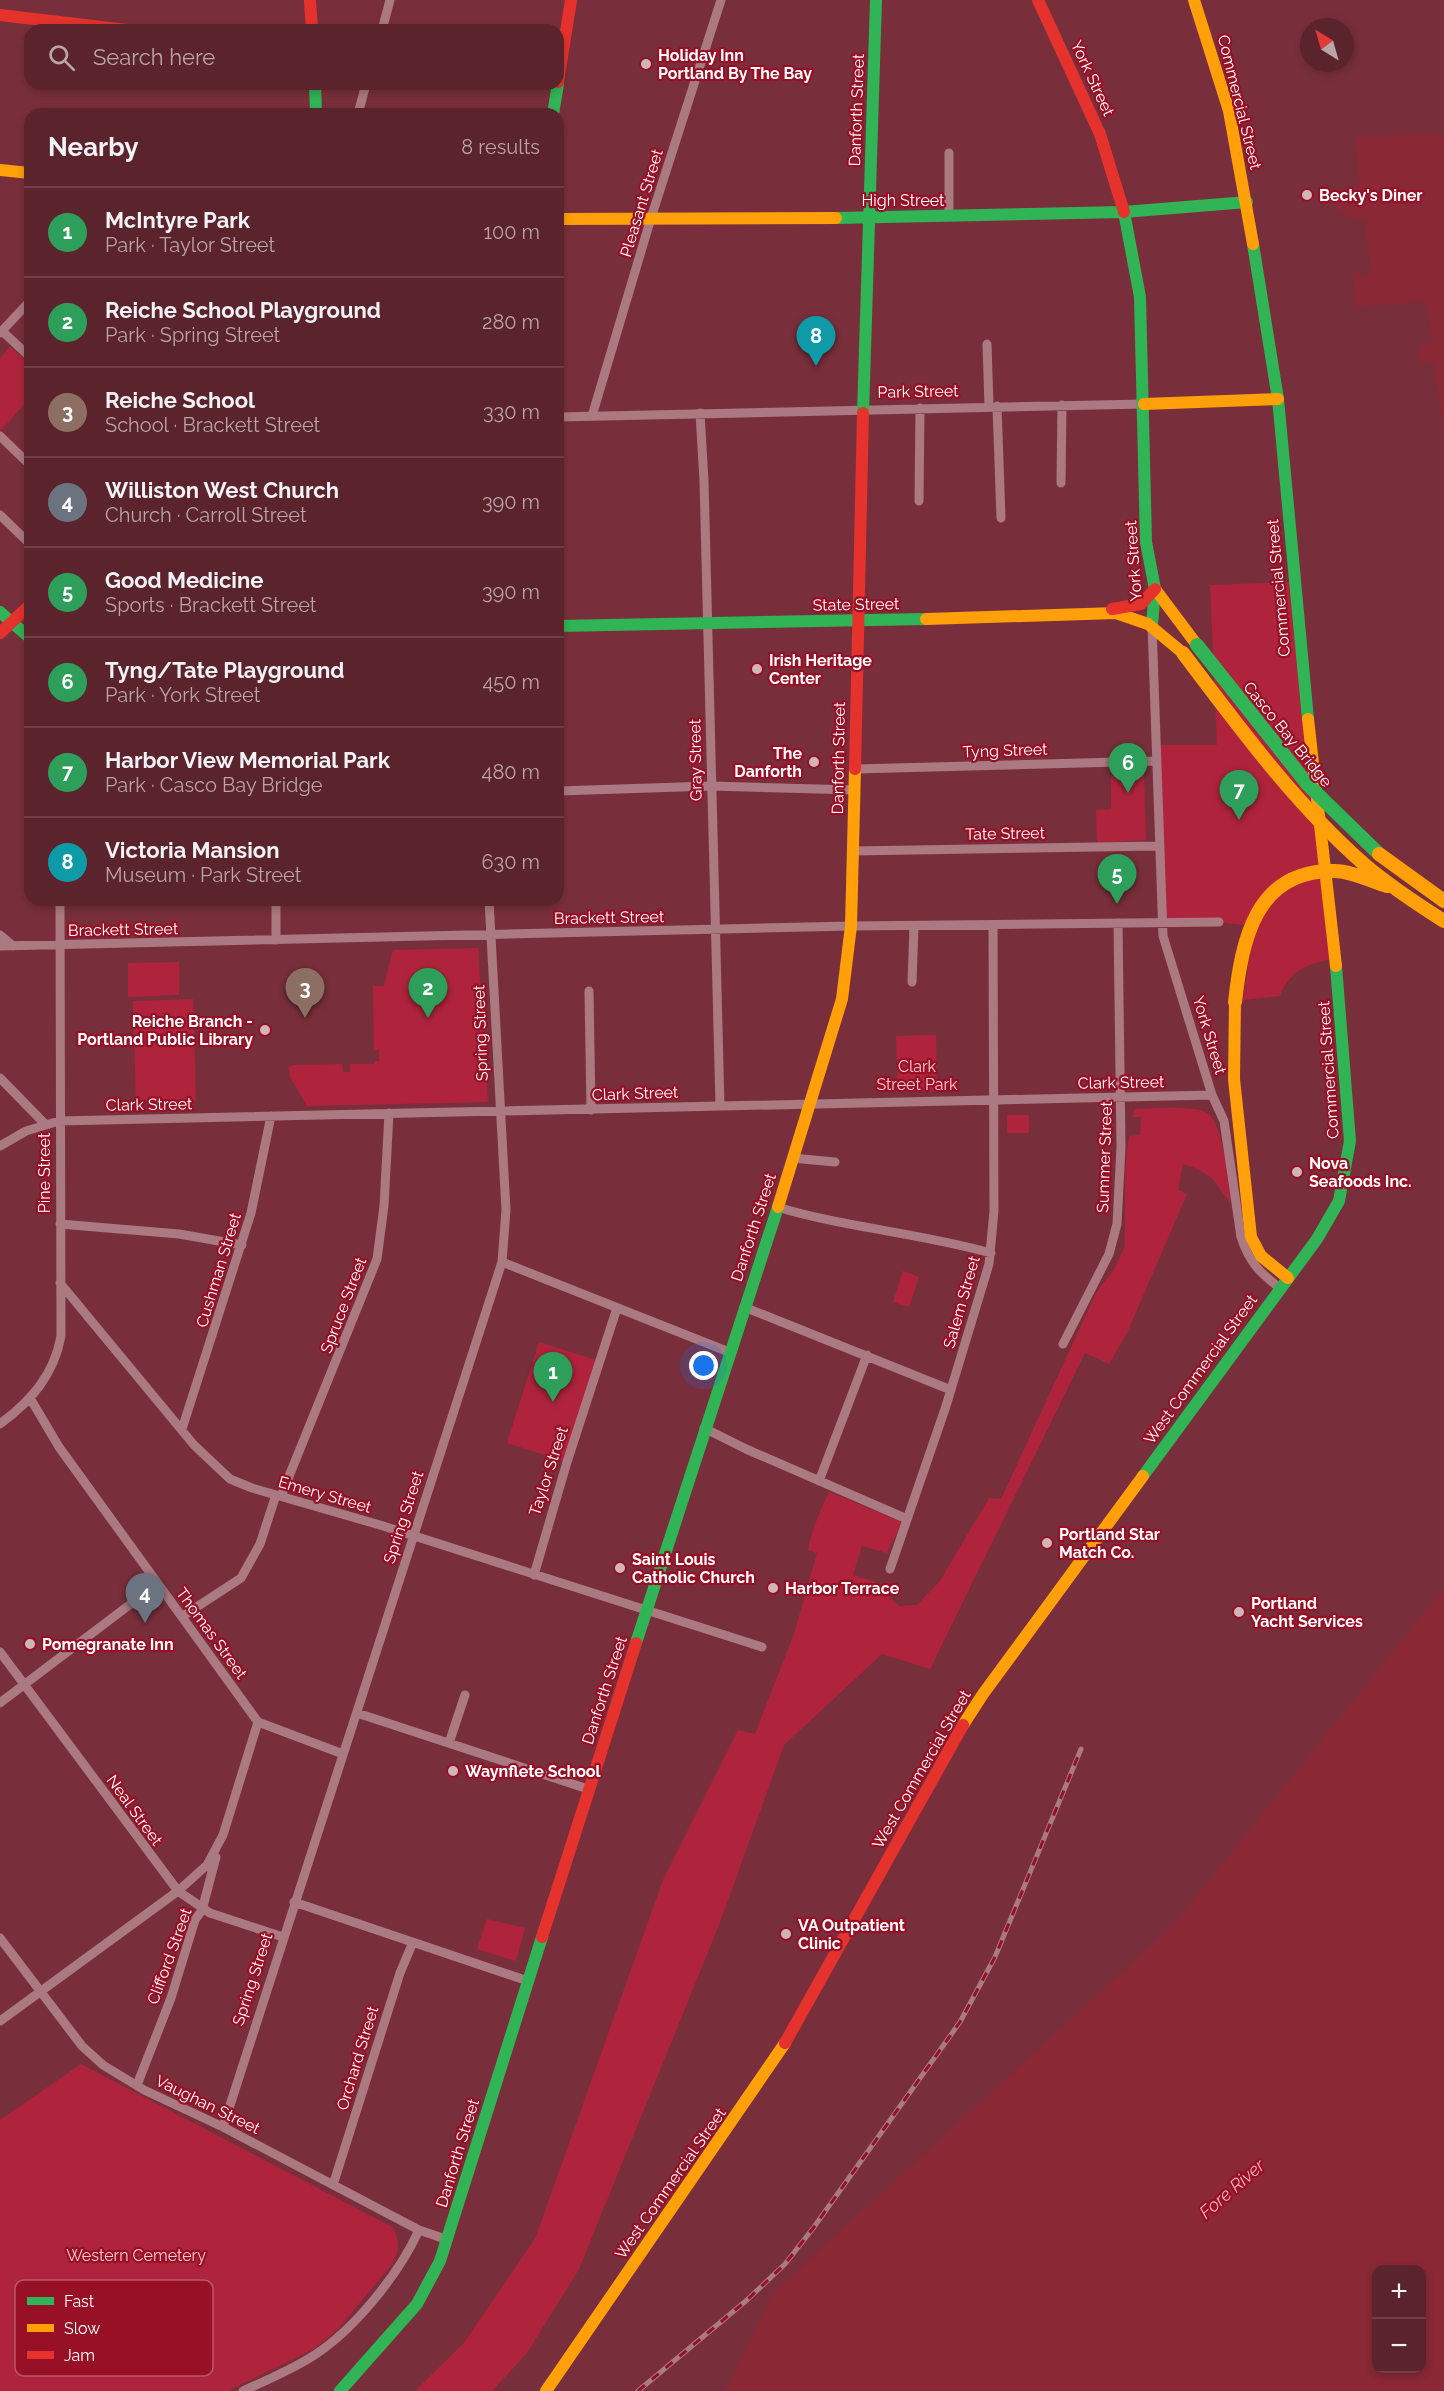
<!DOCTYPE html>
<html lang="en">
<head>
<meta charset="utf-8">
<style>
	body { margin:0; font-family:Raleway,sans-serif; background:#642f38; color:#f1f3f6 }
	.controls { position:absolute; right:18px; bottom:18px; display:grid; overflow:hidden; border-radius:12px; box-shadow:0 3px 9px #0003 }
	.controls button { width:54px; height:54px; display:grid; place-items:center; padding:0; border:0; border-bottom:2px solid #704048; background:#5b232c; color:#f1f3f6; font:30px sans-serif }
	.compass { position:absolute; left:1300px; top:18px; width:54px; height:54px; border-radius:50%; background:#5b232c; box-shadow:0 3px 9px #0003; rotate:323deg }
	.you { position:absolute; left:704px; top:1366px; width:21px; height:21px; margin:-15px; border:4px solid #fff; border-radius:50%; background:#1a73e8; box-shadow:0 0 0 9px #1a73e833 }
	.badge { display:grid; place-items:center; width:39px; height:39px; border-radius:50%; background:#d0b6ba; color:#fff; font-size:20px; font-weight:700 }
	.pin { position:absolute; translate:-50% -50px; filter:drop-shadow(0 2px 3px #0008) }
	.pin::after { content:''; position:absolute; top:32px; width:21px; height:18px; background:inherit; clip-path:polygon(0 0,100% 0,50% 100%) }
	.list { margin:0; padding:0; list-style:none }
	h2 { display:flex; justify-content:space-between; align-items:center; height:78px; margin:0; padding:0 24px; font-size:26px }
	h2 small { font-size:20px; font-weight:400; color:#b8a4a9 }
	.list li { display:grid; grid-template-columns:39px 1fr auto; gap:18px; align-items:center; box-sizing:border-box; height:90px; padding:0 24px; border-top:2px solid #704048 }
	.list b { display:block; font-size:22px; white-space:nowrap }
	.list p { margin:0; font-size:20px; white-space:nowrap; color:#b8a4a9 }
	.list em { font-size:20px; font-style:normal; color:#b8a4a9 }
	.icon { flex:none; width:33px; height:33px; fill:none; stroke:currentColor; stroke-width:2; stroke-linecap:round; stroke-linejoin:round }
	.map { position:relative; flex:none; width:1444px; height:2391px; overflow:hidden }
	.search { position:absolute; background:#5b232c; box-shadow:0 3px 9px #0003; left:24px; top:24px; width:540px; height:66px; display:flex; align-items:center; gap:15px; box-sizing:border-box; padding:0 21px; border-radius:18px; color:#b8a4a9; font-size:22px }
	.panel { position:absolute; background:#5b232c; box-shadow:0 3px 9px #0003; left:24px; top:108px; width:540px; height:798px; border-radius:18px }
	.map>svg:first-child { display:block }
	.green { fill:#af243c }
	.water { fill:#8a2836; fill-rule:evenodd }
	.pier { fill:#792f3b }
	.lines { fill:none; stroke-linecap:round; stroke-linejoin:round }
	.street { stroke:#ab7981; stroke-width:9 }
	.fast { stroke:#30b455; stroke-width:12 }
	.slow { stroke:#ff9f0a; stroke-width:12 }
	.jam { stroke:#e5322d; stroke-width:12 }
	.rail-casing { stroke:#aa7a82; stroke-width:5 }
	.rail { stroke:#981026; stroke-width:3; stroke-dasharray:9; stroke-linecap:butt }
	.fast-bridge { stroke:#30b455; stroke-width:14 }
	.slow-bridge { stroke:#ff9f0a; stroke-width:14 }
	.poi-dot { fill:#d0b6ba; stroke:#981026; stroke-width:2 }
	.labels { text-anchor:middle; stroke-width:4.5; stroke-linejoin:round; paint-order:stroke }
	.poi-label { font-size:16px; font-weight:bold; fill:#fff; stroke:#981026; text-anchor:start }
	.street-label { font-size:16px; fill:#fff; stroke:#981026 }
	.park-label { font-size:16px; fill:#fec9d3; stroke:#981026 }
	.water-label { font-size:18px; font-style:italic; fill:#fbadbb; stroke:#981026 }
	.key { fill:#981026; stroke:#b75867; stroke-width:1.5 }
	.key-label { font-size:16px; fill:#fff }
</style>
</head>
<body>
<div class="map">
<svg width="1444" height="2391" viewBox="0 0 1444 2391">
	<rect width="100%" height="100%" fill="#792f3b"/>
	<path class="green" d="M10,347L30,364V398L0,431V358Z
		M1294,582L1335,959C1309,962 1289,971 1280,996L1243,1000L1254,926L1219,922H1161L1155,745H1217L1210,585Z
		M1144,774L1146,840L1097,843L1096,810L1111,809V776Z
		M478,948L488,1102L307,1106L290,1077L289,1067L292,1065L342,1064L343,1072H350V1064H374L375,1061H379V1050H374L373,986H384L393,950Z
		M179,962V995L128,997V963Z
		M193,999L196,1101L136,1103L133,1001Z
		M936,1035L937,1091L898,1092L896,1036Z
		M1134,1109C1153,1109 1188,1105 1205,1112C1224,1119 1228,1185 1231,1204C1214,1181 1213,1173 1183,1164L1178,1190L1187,1194L1127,1333L1109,1364L1085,1353L930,1669L882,1654L784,1745L719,1925L579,2269L527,2353L492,2391H415L463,2344L535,2239L663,1880L738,1730L755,1734L794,1634L817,1553L808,1550C812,1529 820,1511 829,1492L902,1522L887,1553L862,1546L853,1575L878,1583L879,1587L899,1606L917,1605L940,1581L989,1498L1001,1499L1097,1291L1113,1271L1125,1246V1170L1129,1136L1140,1135L1141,1117H1133Z
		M1007,1115H1029V1133H1007Z
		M903,1271L919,1277L909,1307L893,1302Z
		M539,1342L599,1361L567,1462L507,1443Z
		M487,1919L525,1928L516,1961L477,1949Z
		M81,2064L392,2227C400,2240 400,2249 393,2263L338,2329L314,2349L227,2391H0V2120Z"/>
	<path class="water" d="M1444,134V443L1409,445L1407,421L1442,419L1434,363L1420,364L1419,345L1433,341L1426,302L1355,307L1353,274H1371L1364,221L1338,213L1335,202L1339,195L1359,194L1356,136Z
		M1444,1588V2391H721L729,2384L773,2293L1174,1924ZM1376,2270H1422V2368H1376Z"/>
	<path class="pier" d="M1444,419V443L1409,445L1407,421Z"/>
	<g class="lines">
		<path class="street" d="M382,30L390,0
			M358,114L366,84
			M949,216V153
			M2,331L30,357
			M0,333L30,301
			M987,344L989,406
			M997,406L1001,518
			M700,413L704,481L720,1106
			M592,416L651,218L721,0
			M558,417L1144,404
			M0,436L30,465
			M1061,483L1062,405
			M919,501L920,408
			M0,515L30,544
			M1152,625L1163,936L1212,1095L1224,1121L1241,1237C1249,1262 1260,1273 1280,1288
			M856,769L1156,761
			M558,791L711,786L855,790
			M853,851L1158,846
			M276,900V940
			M0,935L13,946
			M0,946L851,926L1219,922
			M912,982L914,926
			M589,991L591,1110
			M0,1078L44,1123
			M0,1146L26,1131L59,1121L1212,1095
			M792,1158L835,1162
			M777,1207C847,1228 920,1233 991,1253
			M60,1224L179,1234L242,1245
			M502,1262L729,1352
			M60,1283L194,1445L230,1479L252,1488L380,1525L762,1647
			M744,1307L951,1390
			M1063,1344L1109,1254L1117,1224L1121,1147L1118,923
			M30,1398L59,1447L258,1722L343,1754
			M0,1424C31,1401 54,1375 61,1336L60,900
			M704,1428L746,1449L907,1519
			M182,1429L251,1213L271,1116
			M819,1481L867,1355
			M281,1496L377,1259L384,1206L389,1113
			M890,1569L946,1406L989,1264L994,1211L993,925
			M534,1575L567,1462L617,1308
			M183,1616L241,1578L260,1544L276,1495
			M0,1652L178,1891L210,1913L283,1937
			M0,1703L157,1584
			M357,1713L588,1789
			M449,1743L465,1695
			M294,1902L528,1981
			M0,1938L82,2046L103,2065L144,2090L223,2127L419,2230L448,2240
			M0,2021L178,1891L207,1865L223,1835L258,1722
			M137,2085L171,1998L195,1920L202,1910L216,1857
			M223,2127L502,1262L506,1210L489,900
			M333,2185L400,1973L413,1942
			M243,2391C267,2380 291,2370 313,2356C354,2330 399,2274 419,2230"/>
		<path class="fast" d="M315,84L316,114
			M553,114L558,84
			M1124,212L1140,297L1146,542L1155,589L1152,625
			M836,218L1124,212L1247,202
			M1253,244L1278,399L1308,719
			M863,413L876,0
			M0,612L30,638
			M558,626L926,619
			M1143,1476L1317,1239L1339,1201L1350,1141L1336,966
			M636,1643L778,1207
			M340,2391L417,2304L440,2261L542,1937"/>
		<path class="slow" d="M1194,0L1229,111L1253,244
			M0,170L30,173
			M558,219L836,218
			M1144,404L1278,399
			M1155,589L1197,645
			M926,619L1116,613L1148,624L1183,653
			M1308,719L1336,966
			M1235,1002L1234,1079L1251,1237L1261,1256L1288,1278
			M778,1207L842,999L851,926L855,769
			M963,1725L983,1694L1143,1476
			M546,2391L785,2043"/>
		<path class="jam" d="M310,0L312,30
			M1038,0L1100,134L1124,212
			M0,15L127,30
			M558,82L571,0
			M1112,609L1141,604L1155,589
			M0,633L30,605
			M855,769L863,413
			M542,1937L636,1643
			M785,2043L963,1725"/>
		<defs>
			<path id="rail" d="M638,2391L747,2300L785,2264L814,2227L960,2022L995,1957L1081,1749"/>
		</defs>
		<use href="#rail" class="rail-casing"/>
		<use href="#rail" class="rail"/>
		<path class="fast-bridge" d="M1197,645L1308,785L1379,854"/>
		<path class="slow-bridge" d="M1183,653C1239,727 1295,804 1365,865C1390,886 1417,904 1444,921
			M1379,854L1444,901
			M1235,1002C1242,939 1256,870 1334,871C1352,871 1370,881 1387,886"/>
	</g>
	<g class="poi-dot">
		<circle cx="646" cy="64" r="6"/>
		<circle cx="1307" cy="195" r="6"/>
		<circle cx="757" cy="669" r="6"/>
		<circle cx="814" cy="762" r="6"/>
		<circle cx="265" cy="1030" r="6"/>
		<circle cx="1297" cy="1172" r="6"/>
		<circle cx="1047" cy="1543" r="6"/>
		<circle cx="620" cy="1568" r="6"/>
		<circle cx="773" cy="1588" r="6"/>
		<circle cx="1239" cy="1612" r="6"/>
		<circle cx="30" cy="1644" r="6"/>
		<circle cx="453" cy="1771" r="6"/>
		<circle cx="786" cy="1934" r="6"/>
	</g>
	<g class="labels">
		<g class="poi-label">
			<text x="658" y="61">Holiday Inn<tspan x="658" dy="18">Portland By The Bay</tspan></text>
			<text x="1319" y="201">Becky's Diner</text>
			<text x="769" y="666">Irish Heritage<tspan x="769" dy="18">Center</tspan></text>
			<text x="802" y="759" text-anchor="end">The<tspan x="802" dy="18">Danforth</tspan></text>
			<text x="253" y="1027" text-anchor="end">Reiche Branch -<tspan x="253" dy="18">Portland Public Library</tspan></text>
			<text x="1309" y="1169">Nova<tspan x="1309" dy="18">Seafoods Inc.</tspan></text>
			<text x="1059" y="1540">Portland Star<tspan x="1059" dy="18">Match Co.</tspan></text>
			<text x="632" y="1565">Saint Louis<tspan x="632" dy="18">Catholic Church</tspan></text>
			<text x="785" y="1594">Harbor Terrace</text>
			<text x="1251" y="1609">Portland<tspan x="1251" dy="18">Yacht Services</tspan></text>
			<text x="42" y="1650">Pomegranate Inn</text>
			<text x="465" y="1777">Waynflete School</text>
			<text x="798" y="1931">VA Outpatient<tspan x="798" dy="18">Clinic</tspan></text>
		</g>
		<g class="street-label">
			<text transform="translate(1093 78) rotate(65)" y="6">York Street</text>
			<text transform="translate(1240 102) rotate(76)" y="6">Commercial Street</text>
			<text transform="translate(856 110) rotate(-88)" y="6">Danforth Street</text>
			<text x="903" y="206">High Street</text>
			<text transform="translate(641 203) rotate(-73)" y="6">Pleasant Street</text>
			<text transform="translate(918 391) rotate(-1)" y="6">Park Street</text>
			<text transform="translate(1133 561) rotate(-94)" y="6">York Street</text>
			<text transform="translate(1278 588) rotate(-95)" y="6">Commercial Street</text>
			<text transform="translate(856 604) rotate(-1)" y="6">State Street</text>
			<text transform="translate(1288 734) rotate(51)" y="6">Casco Bay Bridge</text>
			<text transform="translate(1005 750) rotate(-2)" y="6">Tyng Street</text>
			<text transform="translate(838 758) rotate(-89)" y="6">Danforth Street</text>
			<text transform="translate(695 760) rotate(-91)" y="6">Gray Street</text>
			<text transform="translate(1005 833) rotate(-1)" y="6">Tate Street</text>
			<text transform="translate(609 917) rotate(-1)" y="6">Brackett Street</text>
			<text transform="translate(123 929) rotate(-1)" y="6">Brackett Street</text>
			<text transform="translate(480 1033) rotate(-92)" y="6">Spring Street</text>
			<text transform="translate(1210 1035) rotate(73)" y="6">York Street</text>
			<text transform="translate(1328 1070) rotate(-94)" y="6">Commercial Street</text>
			<text transform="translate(1121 1082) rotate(-1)" y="6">Clark Street</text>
			<text transform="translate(635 1093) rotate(-2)" y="6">Clark Street</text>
			<text transform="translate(149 1104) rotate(-1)" y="6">Clark Street</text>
			<text transform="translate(1104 1157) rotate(-88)" y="6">Summer Street</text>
			<text transform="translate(44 1173) rotate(-90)" y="6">Pine Street</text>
			<text transform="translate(753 1227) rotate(-72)" y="6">Danforth Street</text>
			<text transform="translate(218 1270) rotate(-73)" y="6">Cushman Street</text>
			<text transform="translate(961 1302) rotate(-74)" y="6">Salem Street</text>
			<text transform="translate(343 1305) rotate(-69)" y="6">Spruce Street</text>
			<text transform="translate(1200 1369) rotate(-54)" y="6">West Commercial Street</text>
			<text transform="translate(548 1471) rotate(-72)" y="6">Taylor Street</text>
			<text transform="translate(325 1494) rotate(16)" y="6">Emery Street</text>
			<text transform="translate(403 1517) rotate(-72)" y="6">Spring Street</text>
			<text transform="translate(212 1633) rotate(54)" y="6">Thomas Street</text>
			<text transform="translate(604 1690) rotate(-72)" y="6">Danforth Street</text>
			<text transform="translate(921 1769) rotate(-60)" y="6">West Commercial Street</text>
			<text transform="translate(135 1810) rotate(54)" y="6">Neal Street</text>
			<text transform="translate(169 1956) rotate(-70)" y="6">Clifford Street</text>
			<text transform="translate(252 1979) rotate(-72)" y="6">Spring Street</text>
			<text transform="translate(357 2058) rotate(-73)" y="6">Orchard Street</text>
			<text transform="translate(208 2104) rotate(26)" y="6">Vaughan Street</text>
			<text transform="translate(457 2153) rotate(-73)" y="6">Danforth Street</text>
			<text transform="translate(670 2183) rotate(-55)" y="6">West Commercial Street</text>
		</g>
		<g class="park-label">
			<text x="917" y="1072">Clark<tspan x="917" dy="18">Street Park</tspan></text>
			<text x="136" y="2261">Western Cemetery</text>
		</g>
		<g class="water-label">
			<text transform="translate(1232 2189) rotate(-41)" y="6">Fore River</text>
		</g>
	</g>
	<rect x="15" y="2280" width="198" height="96" rx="9" class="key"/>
	<rect x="27" y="2297" width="27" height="8" fill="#30b455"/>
	<rect x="27" y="2324" width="27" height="8" fill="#ff9f0a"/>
	<rect x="27" y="2351" width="27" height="8" fill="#e5322d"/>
	<g class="key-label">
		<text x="64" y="2307">Fast</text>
		<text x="64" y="2334">Slow</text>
		<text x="64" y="2361">Jam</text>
	</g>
</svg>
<div class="controls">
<button>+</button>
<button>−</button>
</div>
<svg class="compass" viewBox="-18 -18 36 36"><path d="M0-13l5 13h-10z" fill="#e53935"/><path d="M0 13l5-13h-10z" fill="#b8a4a9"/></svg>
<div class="you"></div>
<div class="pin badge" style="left:553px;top:1402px;background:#2e9e5b">1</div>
<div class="pin badge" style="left:428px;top:1018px;background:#2e9e5b">2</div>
<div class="pin badge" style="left:305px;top:1018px;background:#8d6e63">3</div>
<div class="pin badge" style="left:145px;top:1623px;background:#6b7280">4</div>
<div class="pin badge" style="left:1117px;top:904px;background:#2e9e5b">5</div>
<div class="pin badge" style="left:1128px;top:793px;background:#2e9e5b">6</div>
<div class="pin badge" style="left:1239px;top:820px;background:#2e9e5b">7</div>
<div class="pin badge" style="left:816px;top:366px;background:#0f9aa8">8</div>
<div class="search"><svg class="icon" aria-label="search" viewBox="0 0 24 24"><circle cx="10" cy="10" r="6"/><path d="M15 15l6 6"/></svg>Search here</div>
<section class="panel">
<h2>Nearby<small>8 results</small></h2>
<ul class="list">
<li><span class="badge" style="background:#2e9e5b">1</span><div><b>McIntyre Park</b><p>Park · Taylor Street</p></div><em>100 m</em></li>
<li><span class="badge" style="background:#2e9e5b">2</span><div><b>Reiche School Playground</b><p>Park · Spring Street</p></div><em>280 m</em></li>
<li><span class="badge" style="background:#8d6e63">3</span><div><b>Reiche School</b><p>School · Brackett Street</p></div><em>330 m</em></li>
<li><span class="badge" style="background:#6b7280">4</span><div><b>Williston West Church</b><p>Church · Carroll Street</p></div><em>390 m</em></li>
<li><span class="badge" style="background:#2e9e5b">5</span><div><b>Good Medicine</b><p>Sports · Brackett Street</p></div><em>390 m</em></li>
<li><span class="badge" style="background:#2e9e5b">6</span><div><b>Tyng/Tate Playground</b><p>Park · York Street</p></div><em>450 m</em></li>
<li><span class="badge" style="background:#2e9e5b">7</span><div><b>Harbor View Memorial Park</b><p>Park · Casco Bay Bridge</p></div><em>480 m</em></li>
<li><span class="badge" style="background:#0f9aa8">8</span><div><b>Victoria Mansion</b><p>Museum · Park Street</p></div><em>630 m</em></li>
</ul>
</section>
</div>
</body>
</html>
